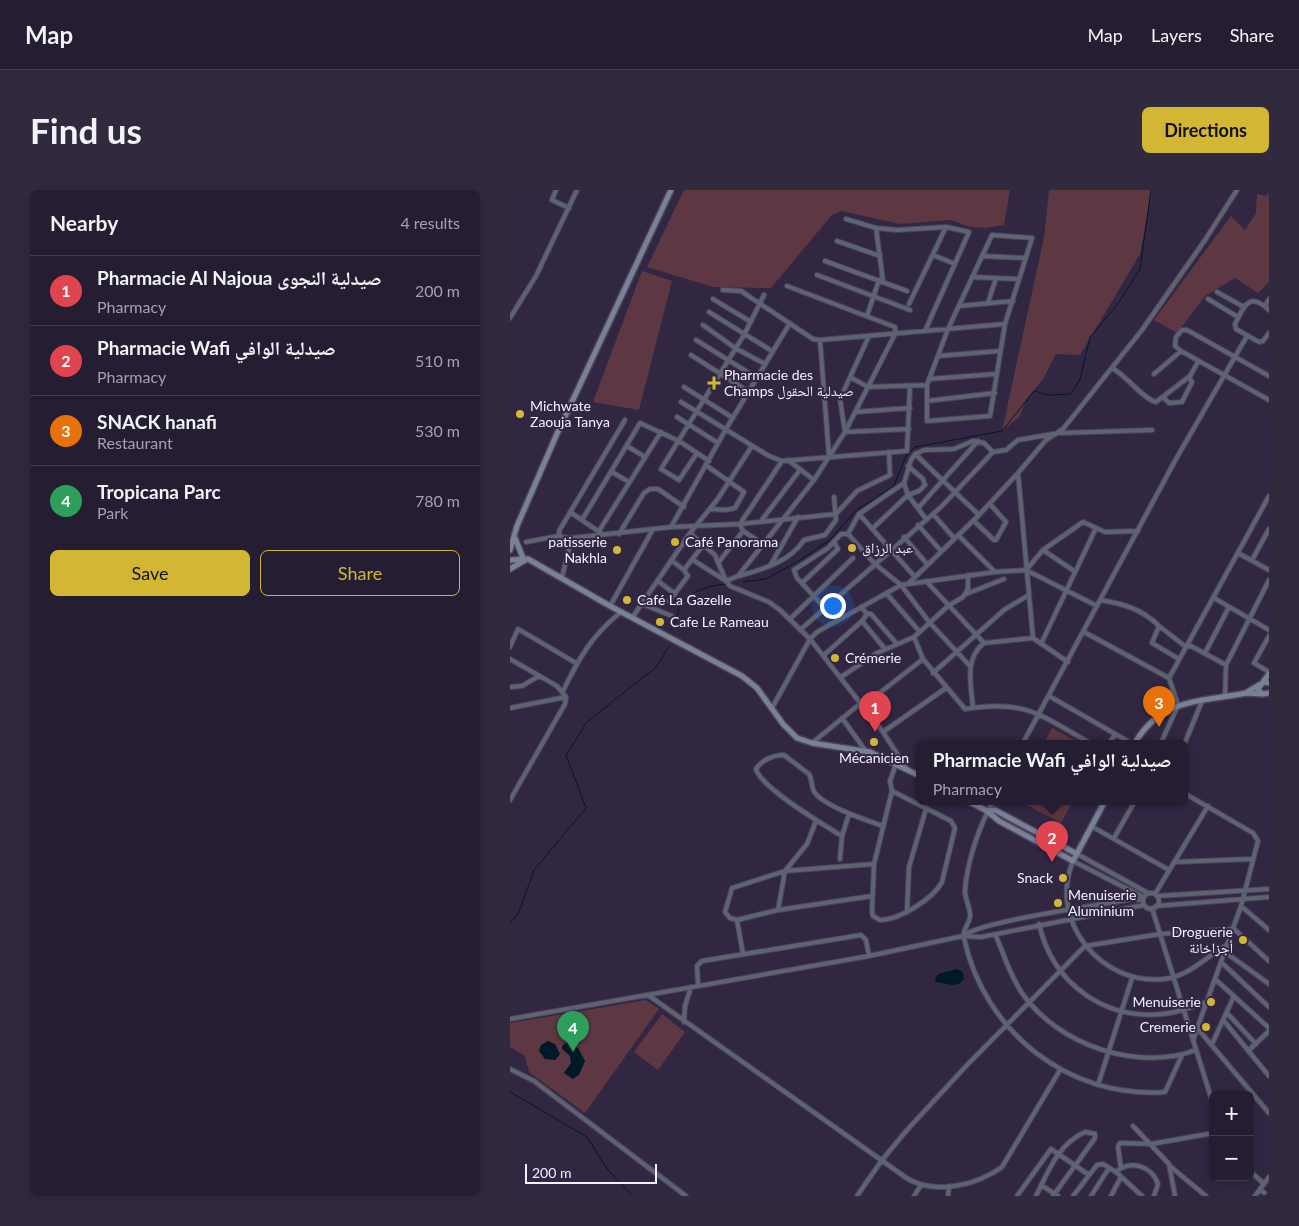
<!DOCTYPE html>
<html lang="en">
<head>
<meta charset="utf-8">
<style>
	body { margin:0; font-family:Lato,"Noto Naskh Arabic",sans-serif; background:#312a3e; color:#f1f3f6 }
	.controls { position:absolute; right:15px; bottom:15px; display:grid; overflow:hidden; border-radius:8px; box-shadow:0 2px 12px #0003 }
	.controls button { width:45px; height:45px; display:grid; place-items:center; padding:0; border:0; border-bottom:1px solid #423b4d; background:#251d32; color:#f1f3f6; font:25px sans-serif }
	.scale { position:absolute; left:15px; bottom:12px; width:132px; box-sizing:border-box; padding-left:5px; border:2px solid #f4f0fe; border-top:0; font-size:14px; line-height:18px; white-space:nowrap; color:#f4f0fe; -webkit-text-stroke:4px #312743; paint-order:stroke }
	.you { position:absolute; left:322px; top:415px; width:18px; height:18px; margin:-12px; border:4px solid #fff; border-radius:50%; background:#1a73e8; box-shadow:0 0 0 8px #1a73e833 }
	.badge { display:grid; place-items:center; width:32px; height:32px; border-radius:50%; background:#d4b635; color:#fff; font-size:16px; font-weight:700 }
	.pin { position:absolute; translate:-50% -41px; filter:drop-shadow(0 1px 2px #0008) }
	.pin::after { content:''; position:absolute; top:26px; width:18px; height:15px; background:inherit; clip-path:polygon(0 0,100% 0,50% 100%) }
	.popup { position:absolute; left:406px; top:550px; width:272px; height:65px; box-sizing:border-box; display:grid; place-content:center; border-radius:8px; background:#251d32; filter:drop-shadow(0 1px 4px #0005); font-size:16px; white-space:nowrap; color:#a3a2ac }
	.popup b { font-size:19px; color:#f1f3f6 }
	.popup::after { content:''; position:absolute; left:50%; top:100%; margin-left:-10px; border:10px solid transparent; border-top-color:#251d32 }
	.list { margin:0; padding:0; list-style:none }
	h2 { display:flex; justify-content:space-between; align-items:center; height:65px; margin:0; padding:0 20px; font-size:21px }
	h2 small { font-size:16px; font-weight:400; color:#a3a2ac }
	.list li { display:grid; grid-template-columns:32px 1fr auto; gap:15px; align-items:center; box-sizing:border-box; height:70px; padding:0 20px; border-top:1px solid #423b4d }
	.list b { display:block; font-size:19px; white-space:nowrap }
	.list p { margin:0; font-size:16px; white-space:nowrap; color:#a3a2ac }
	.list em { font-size:16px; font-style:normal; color:#a3a2ac }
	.actions { display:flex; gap:10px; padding:15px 20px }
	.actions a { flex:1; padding:11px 0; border:1px solid #d4b635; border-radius:8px; text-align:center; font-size:18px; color:#d4b635 }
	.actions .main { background:#d4b635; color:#111 }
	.map { position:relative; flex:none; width:759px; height:1006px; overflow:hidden; border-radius:8px }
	header { display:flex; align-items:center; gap:30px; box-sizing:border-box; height:70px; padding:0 25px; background:#251d32; border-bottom:1px solid #423b4d }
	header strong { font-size:24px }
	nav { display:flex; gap:28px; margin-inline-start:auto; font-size:18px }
	.intro { display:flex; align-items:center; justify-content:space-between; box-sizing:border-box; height:120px; padding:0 30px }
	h1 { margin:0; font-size:35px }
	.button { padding:12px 22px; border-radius:8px; background:#d4b635; color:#111; font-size:18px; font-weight:700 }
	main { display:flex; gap:30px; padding:0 30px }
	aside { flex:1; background:#251d32; border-radius:8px; box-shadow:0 2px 12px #0003 }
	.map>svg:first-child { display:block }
	.green { fill:#5d3742 }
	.water { fill:#001929 }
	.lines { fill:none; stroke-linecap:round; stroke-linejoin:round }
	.stream { stroke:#001929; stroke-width:1 }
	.street-casing { stroke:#4c435d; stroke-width:6 }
	.secondary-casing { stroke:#4c435d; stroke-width:8 }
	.street { stroke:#5e6371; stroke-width:4 }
	.secondary { stroke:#798197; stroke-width:5 }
	.poi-dot { fill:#d4b635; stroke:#312743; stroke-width:2 }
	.labels { text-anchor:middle; stroke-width:4; stroke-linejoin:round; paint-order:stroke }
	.poi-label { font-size:14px; fill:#f4f0fe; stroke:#312743; text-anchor:start }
</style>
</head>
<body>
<header>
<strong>Map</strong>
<nav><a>Map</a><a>Layers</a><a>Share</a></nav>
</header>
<div class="intro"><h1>Find us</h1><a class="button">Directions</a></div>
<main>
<aside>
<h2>Nearby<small>4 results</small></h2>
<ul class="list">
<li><span class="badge" style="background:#e0444e">1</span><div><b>Pharmacie Al Najoua صيدلية النجوى</b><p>Pharmacy</p></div><em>200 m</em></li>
<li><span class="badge" style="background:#e0444e">2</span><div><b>Pharmacie Wafi صيدلية الوافي</b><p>Pharmacy</p></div><em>510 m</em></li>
<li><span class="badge" style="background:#e8710a">3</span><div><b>SNACK hanafi</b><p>Restaurant</p></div><em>530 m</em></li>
<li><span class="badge" style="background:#2e9e5b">4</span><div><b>Tropicana Parc</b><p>Park</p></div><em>780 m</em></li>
</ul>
<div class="actions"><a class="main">Save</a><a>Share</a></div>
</aside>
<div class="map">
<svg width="759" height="1006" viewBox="0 0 759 1006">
	<rect width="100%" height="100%" fill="#312743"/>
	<path class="green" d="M174,0H500L494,35L476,38L460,37L441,30L390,34L331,21L321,26L261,98L203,97L137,77Z
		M539,0H642L630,64L570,165L546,164L533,189L516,210L510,226L492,241L534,47Z
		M759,0V92L748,103L725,88L695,106L667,143L644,130L721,26L735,40L746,23L747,4L756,6Z
		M132,81L162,91L129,220L83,212Z
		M542,538L570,553H534Z
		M509,611H563L551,633Z
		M136,810L149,819L75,923L19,882L15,866L0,857V833Z
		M152,824L175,842L148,880L124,862Z"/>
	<path class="water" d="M446,779L453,782L454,789L449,794L442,795L426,792L425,788L429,784Z
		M38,851L45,854L50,864L45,870L35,869L29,861L31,855Z
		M56,853L68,858L75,871L69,885L63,889L54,883L61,873L60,866L52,859V856Z"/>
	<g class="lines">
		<path class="stream" d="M233,392L256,389L290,370L320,350L347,320L384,296L396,266L405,257L492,241L524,201L538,205L561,204L570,189L580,147L607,115L630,79L641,0
			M161,440C166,433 167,426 169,418C176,401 201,395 217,394
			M0,733L9,722L24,680L76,618L56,565L77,532L146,477L159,457
			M0,902L77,947L98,980L123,1006"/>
		<defs>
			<path id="street" d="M46,0L42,10L59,18
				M336,29L366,38L387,40L436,37L459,42L415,141
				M366,38L373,91
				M482,45L522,48L495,134L480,226L417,231V195L438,139Z
				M327,51L370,66
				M423,65L445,74
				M472,66L515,68
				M315,71L397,101
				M307,85L400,120
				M462,87L509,89
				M213,100L231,101L303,149L310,150L495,134
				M707,102L734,117
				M203,109L241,132
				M698,109L728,127
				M478,113L486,88
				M399,114L436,37
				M449,116L503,111
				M755,116L759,109
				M759,120C739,101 734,116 725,134L726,139L749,152L753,151L759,143
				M199,122L262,161
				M357,126L369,90
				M0,128L26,86L67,0
				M193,135L225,158L255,174
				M359,146L330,209L335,242L399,239
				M186,150L247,188
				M310,150L319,266
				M181,165L239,202
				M428,166L489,161
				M602,178C617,186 633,209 646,212L680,186L688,172
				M644,184L671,161
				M759,186L677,140H672L666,147L665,156L671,161L759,210
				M340,187L358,197L417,195
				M419,189L486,184
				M174,197L223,228
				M653,207L659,213L672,212L682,192L679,187
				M417,211L485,203
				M171,212L259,266L272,271L397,261L400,196
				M345,222L400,218
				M167,227L208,253
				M115,230L49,341L50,347L62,348L161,337L230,334L326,324L347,301L380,285L379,262
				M550,243L642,240
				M117,256L135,267
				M242,256L207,310L180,343L205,365L216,391L220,396L259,412L270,420L300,449L373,542L397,579
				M187,263L169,290L151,279L234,145L254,105
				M405,264L469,325
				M278,270L304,290
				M197,276L234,302L225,318L216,320L200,319
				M102,282L119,292
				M394,293L398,305L416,329
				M408,318L468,251
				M60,322L91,343
				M349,324L405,387
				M423,324L444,348
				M72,330L130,233L169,251L199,271
				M251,331L290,280
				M464,331L484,350H486L496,332L480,314
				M408,335L431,361
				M161,337L216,239L280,133
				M362,339L398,305L409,301L415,295L413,289L398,276
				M89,341L151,242
				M109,344L134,303L140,299H148L174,317
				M338,344L365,374L391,395L420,433L460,476
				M448,345L485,382
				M394,347L417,374
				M16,352L48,346
				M253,354L233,341L230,334L272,271
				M533,360L564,381
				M728,363L759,380
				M183,370L216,391L228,386L304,290L335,242L385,144V137L277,96
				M742,370L759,339
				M208,373L233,341
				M260,376L288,327
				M174,380L194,354
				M516,380L533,360L573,332L595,342L628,341
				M458,385V399L453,407L438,416L404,447L413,469L455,519C515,509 530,525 580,553
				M229,386C253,379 280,372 294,350L315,345L326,330L324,307
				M52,387L62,348
				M148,391L165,404
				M416,391L474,453
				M292,393L328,359L324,352
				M399,393L469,325L508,283
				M376,403L410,442
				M456,404L494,389
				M704,408L759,440
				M590,410C614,414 632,419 649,436
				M159,411L178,386L174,380L161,370
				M132,414L162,426
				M100,416L142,341
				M315,418L287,388L284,380L318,358L331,344H338L349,324L394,293L401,270L405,264L414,260L444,259L463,251L474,253L483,262L496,260L508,250L543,244
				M357,424H361L387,454
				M122,428L180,343
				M280,429L343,368
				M352,431L375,459
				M290,440L431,317L483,262
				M574,442L659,488L668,515L651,553
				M759,446L744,473L759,482
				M523,448L508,283L536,250L553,239L632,140L695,50L727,0
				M531,454L586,338
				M0,457L8,439L66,473
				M695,463L719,417
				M314,465L352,431L357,424L351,417
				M0,469L47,496L56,507L55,514L0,610
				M669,469L642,453L649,436L676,457L681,456L716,475L715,507
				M716,475L759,390
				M423,483L494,420L517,406
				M331,487L367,463L404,447
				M659,488L759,306
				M0,497L12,496L29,486
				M53,501C69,468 82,445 111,422
				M539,506L621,553
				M353,516L413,469
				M463,517C461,495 454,468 474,453L523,448L558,472
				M0,518L56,507
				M262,518L300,449L307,442L391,395L485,382L516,380L587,416
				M332,528L355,560
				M373,542L436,498
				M302,553L351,513
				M513,553L666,269L737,146
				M599,553L605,545
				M674,555L692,511
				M382,601L441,631L445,638L432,692C423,709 389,730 370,730L363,726L362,722L364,674L382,601L380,591L386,574
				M674,603L743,643L748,651L731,716L683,850
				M483,611C469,637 457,671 455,701C455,710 461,719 460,727C459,735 452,739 454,748C474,842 559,909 655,902L672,865
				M581,636L659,680
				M332,646C314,635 251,598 246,579C252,570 263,565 274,565L299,584C303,591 301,598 305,603C316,617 356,630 373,636
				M604,648L625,611
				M567,664L638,703
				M330,669L332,646L339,624
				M664,672L742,669
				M633 711a8 8 0 1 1 16 0a8 8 0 1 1-16 0Z
				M645,704L698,616
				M647,706L759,699
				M633,707L563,671C538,731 591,796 654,789C680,786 695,767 717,755
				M646,716L759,707
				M731,716L759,740
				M642,718L703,914
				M268,720L275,681L297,654L306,631
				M397,722L399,677L416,619
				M227,730L268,720L362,706
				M529,734C543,795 597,833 660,823C672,821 684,816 697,812
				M485,744C494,764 499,784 512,803C548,855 627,882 686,860
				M453,746C470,731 593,715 622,709L633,710
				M715,762L759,794
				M233,764L227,730L220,728L215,722L222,698L275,681L364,674
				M711,772L759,817
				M705,789L759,838
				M188,795L187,776L192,771L351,745L356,750L359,766
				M138,805L398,989C427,1005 467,995 492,977L550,880
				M717,823L746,854
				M0,829L359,766L453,746L471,747L634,715
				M714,831L759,886
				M174,832L175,816L181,797
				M688,839L759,923
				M702,854L724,806
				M738,861L759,841
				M0,879L24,891L176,1006
				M588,895L622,788
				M623,936L659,974L665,1006
				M661,977L696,1006
				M611,978L608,957L610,953L641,954L698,944L703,946
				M740,981L754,994
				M606,982C620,969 642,976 648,994L644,1006
				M531,995L548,1006
				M750,999L758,1006
				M347,1006L372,970L397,940L458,874L575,756L650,744L724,739L759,771
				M404,1006L411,995
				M438,1006L439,996
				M507,1006L541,959L579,985
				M526,1006C538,982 548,954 575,942L585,944V948L543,1006
				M563,1006L587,975L593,974L606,982L632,1006
				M581,1006L599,978
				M601,1006L611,987
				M745,1006L759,987"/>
			<path id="secondary" d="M5,348L13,368
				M0,360L7,336L46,246L161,0
				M0,370L18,369L100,416L232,486L247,498L273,534L287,548L302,553L360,562L410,586
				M0,379L17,369
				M753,492L759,484
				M759,493L753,492L748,499L752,504L759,503
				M749,495L736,503L752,504
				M625,553C651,508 691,512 736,503
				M458,611L477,621L489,631L563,671L595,611
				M477,621L485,620L567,664"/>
		</defs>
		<use href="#street" class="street-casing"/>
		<use href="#secondary" class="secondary-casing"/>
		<use href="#street" class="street"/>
		<use href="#secondary" class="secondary"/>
	</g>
	<g class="poi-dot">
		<path d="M201.5 185.5h5v5h5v5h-5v5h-5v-5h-5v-5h5z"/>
		<circle cx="10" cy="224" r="5"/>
		<circle cx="165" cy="352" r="5"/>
		<circle cx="342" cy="358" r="5"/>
		<circle cx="107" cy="360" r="5"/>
		<circle cx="117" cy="410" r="5"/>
		<circle cx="150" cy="432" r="5"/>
		<circle cx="325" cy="468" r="5"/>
		<circle cx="364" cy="552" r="5"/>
		<circle cx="553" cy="688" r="5"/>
		<circle cx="548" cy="713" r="5"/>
		<circle cx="733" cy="750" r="5"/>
		<circle cx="701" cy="812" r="5"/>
		<circle cx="696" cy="837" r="5"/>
	</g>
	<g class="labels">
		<g class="poi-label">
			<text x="214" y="190">Pharmacie des<tspan x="214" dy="16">Champs صيدلية الحقول</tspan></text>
			<text x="20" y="221">Michwate<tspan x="20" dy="16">Zaouja Tanya</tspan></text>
			<text x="97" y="357" text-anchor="end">patisserie<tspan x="97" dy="16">Nakhla</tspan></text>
			<text x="175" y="357">Café Panorama</text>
			<text x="352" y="363">عبد الرزاق</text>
			<text x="127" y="415">Café La Gazelle</text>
			<text x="160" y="437">Cafe Le Rameau</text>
			<text x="335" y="473">Crémerie</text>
			<text x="364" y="573" text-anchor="middle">Mécanicien</text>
			<text x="543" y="693" text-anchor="end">Snack</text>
			<text x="558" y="710">Menuiserie<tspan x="558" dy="16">Aluminium</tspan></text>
			<text x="723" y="747" text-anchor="end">Droguerie<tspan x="723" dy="16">أجزاخانة</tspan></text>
			<text x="691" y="817" text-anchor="end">Menuiserie</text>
			<text x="686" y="842" text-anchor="end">Cremerie</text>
		</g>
	</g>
</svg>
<div class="controls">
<button>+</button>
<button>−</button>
</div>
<div class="scale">200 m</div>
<div class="you"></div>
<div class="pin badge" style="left:365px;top:542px;background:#e0444e">1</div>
<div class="pin badge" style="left:542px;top:672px;background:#e0444e">2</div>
<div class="popup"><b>Pharmacie Wafi صيدلية الوافي</b>Pharmacy</div>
<div class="pin badge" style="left:649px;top:537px;background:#e8710a">3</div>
<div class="pin badge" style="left:63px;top:862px;background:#2e9e5b">4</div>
</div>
</main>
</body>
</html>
